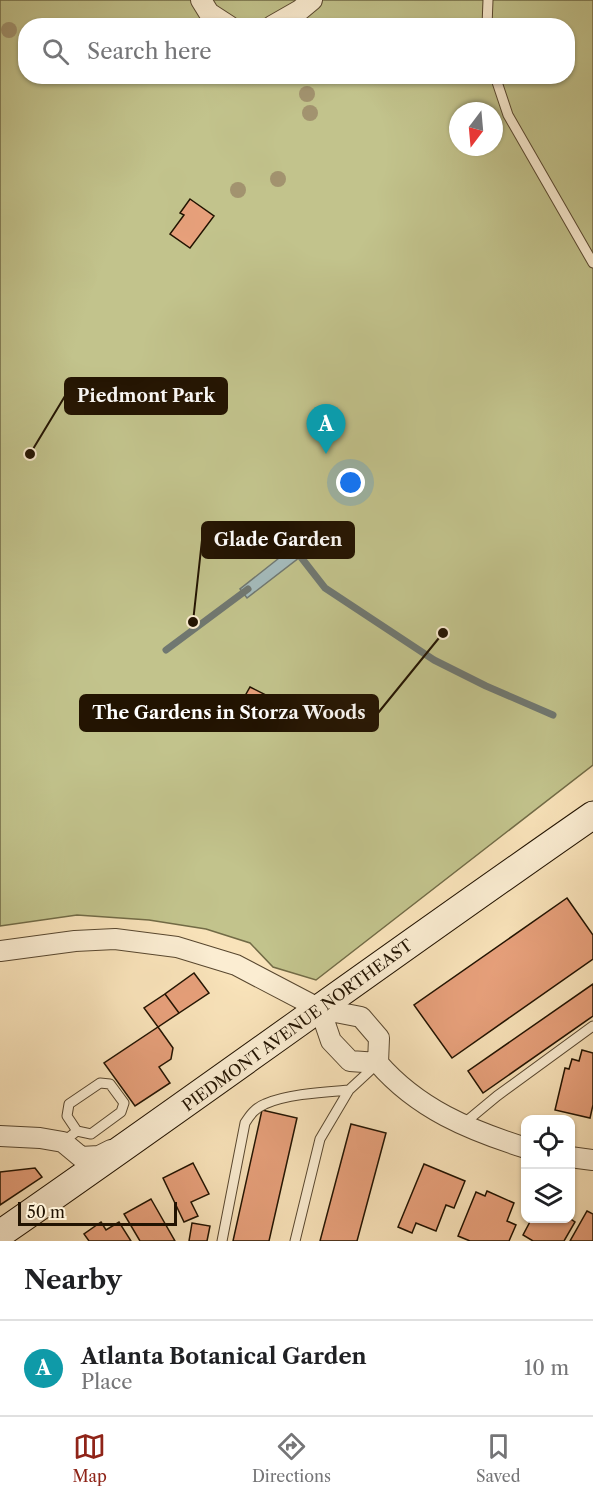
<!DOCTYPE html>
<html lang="en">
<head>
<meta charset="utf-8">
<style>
	body { margin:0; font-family:"Libre Caslon Text",serif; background:#f6f6f6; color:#202124 }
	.controls { position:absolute; right:18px; bottom:18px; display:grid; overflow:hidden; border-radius:12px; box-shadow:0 2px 4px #0004 }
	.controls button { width:54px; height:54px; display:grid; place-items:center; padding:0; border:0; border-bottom:2px solid #e0e0e0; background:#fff; color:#202124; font:30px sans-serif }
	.compass { position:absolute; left:449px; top:102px; width:54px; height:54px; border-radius:50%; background:#fff; box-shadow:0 2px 4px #0004; rotate:196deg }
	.scale { position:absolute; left:18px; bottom:15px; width:159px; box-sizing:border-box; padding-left:6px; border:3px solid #221301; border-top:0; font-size:16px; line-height:21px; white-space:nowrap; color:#221301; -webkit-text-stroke:4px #fbedd2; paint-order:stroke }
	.you { position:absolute; left:351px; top:483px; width:21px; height:21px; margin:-15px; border:4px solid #fff; border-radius:50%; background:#1a73e8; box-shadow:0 0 0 9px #1a73e833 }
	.badge { display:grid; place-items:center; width:39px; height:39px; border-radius:50%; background:#8f2418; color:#fff; font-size:20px; font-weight:700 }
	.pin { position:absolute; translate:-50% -50px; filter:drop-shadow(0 2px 3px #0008) }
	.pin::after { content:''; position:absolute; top:32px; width:21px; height:18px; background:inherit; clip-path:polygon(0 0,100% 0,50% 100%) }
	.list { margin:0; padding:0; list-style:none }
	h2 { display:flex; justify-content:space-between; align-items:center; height:78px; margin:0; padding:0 24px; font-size:26px }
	h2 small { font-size:20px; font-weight:400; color:#757577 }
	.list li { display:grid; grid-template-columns:39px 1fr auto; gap:18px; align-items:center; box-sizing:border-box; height:96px; padding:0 24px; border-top:2px solid #e0e0e0 }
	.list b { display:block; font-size:22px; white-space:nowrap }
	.list p { margin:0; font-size:20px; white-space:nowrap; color:#757577 }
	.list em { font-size:20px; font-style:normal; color:#757577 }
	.icon { flex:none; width:33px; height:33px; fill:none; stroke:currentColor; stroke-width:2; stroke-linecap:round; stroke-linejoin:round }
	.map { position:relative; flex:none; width:593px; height:1241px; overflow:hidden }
	.search { position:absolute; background:#fff; box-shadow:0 2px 4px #0004; left:18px; right:18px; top:18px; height:66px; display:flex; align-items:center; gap:15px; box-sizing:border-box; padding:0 21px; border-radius:24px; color:#757577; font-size:22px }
	.sheet { height:174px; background:#fff }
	nav { display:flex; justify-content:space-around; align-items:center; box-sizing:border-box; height:84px; border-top:2px solid #e0e0e0; background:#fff; font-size:16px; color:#757577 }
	nav a { display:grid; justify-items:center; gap:3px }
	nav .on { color:#8f2418 }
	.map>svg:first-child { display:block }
	.green { fill:#c2c38c; stroke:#726b46; stroke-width:1.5; fill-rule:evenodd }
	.water { fill:#a4bbbc; stroke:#707871; stroke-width:1.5 }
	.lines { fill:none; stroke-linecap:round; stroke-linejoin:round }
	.stream { stroke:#707871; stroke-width:7 }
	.building { fill:#e7a07b; stroke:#221301; stroke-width:1.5 }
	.lane-casing { stroke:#58472f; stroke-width:11 }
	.street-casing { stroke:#58472f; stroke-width:22 }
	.secondary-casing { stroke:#221301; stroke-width:29 }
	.lane { stroke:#fbedd2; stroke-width:9 }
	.street { stroke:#fbedd2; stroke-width:20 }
	.secondary { stroke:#fbedd2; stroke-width:27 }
	.tree { fill:#a2936f }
	.labels { text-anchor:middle; stroke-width:6; stroke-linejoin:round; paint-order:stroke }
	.street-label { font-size:16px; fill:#221301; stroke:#fbedd2 }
	.leader { fill:none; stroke:#221301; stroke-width:2 }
	.callout-dot { fill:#221301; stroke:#fbedd2; stroke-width:2 }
	.callout { fill:#221301; stroke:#221301; stroke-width:2 }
	.callout-label { font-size:18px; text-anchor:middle; font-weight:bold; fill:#fff }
</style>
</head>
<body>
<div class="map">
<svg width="593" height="1241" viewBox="0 0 593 1241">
	<rect width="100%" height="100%" fill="#f9e3ba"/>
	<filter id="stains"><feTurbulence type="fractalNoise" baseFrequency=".00333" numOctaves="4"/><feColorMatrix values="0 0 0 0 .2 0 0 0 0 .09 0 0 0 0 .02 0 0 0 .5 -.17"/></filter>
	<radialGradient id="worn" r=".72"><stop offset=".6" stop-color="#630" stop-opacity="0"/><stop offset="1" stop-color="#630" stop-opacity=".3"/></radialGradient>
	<path class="green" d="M0,0H593V765L316,980L273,967L250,943L206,929L149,920L77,915L0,926ZM26,26H568V76H26ZM458,111H494V147H458Z"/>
	<path class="water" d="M293,547L300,557L247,598L240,589Z"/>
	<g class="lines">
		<path class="stream" d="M293,547L325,588L434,660L486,686L553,715
			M166,650L248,589"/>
	</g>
	<path class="building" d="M190,199L214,216L190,248L170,234L184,215L180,213Z
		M250,687L266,695L248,728L232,719Z
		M567,898L593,935V959L452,1058L414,1005Z
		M194,973L209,993L179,1013L165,994Z
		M593,984V1016L483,1093L468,1071Z
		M165,994L179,1013L158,1027L144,1008Z
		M158,1027L173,1048L171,1059L159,1067L170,1083L135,1106L104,1063Z
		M582,1050L593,1053V1105L590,1118L555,1110L565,1068L569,1069L572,1059L579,1061Z
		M262,1110L297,1118L269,1241H233Z
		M351,1124L386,1133L357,1241H320Z
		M193,1163L209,1194L191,1202L198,1216L184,1222L163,1178Z
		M424,1164L465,1181L454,1208L446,1205L436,1231L416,1223L412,1233L398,1227Z
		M35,1168L42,1177L0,1205V1172Z
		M487,1191L514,1203L507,1221L516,1225L509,1241H470L458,1236L476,1192L485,1196Z
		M151,1199L175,1241H140L124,1214Z
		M587,1211L593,1214V1241H570Z
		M532,1218H569L575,1222L564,1241H533L523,1235Z
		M101,1222L106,1230L119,1222L131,1241H89L84,1234Z
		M192,1223L210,1226L207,1241H189Z"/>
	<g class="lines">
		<defs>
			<path id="lane" d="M487,26L488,0
				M495,76L508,115L593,263
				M349,1090L376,1065
				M462,1125L497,1096L593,1026
				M63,1142L77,1131L91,1134L121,1112L124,1103L110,1084L100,1083L69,1104L67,1116L77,1131
				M222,1241L245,1123C250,1115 255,1108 265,1104C287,1094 325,1092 349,1090L320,1139L295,1241"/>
			<path id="street" d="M201,0L209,13L229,26
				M272,26L300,10L312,0
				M0,951L75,941L115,939L177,947L236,965L320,1009L361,1017L379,1038L378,1063
				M320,1009L331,1041L350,1061L378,1063C418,1109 469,1130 526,1148
				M0,1136L40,1138L63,1142L81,1157L99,1156L111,1150
				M570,1157L593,1160"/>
			<path id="secondary" d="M0,1234C199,1096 394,953 593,815"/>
		</defs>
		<use href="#lane" class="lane-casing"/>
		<use href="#street" class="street-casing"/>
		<use href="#secondary" class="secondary-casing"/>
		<use href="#lane" class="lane"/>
		<use href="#street" class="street"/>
		<use href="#secondary" class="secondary"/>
	</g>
	<g class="tree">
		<circle cx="9" cy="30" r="8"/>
		<circle cx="307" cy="94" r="8"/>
		<circle cx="310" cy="113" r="8"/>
		<circle cx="278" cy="179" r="8"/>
		<circle cx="238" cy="190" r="8"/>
	</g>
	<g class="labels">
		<g class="street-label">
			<text transform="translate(297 1025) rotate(-36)" y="6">PIEDMONT AVENUE NORTHEAST</text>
		</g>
	</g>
	<path class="leader" d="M30 454L65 396M193 622L202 540M443 633L378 713"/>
	<g class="callout-dot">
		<circle cx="30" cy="454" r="6"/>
		<circle cx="193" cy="622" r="6"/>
		<circle cx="443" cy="633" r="6"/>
	</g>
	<g class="callout">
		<rect x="65" y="378" width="162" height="36" rx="6"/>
		<rect x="202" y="522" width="152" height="36" rx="6"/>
		<rect x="80" y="695" width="298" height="36" rx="6"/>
	</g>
	<g class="callout-label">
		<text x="146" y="402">Piedmont Park</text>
		<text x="278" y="546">Glade Garden</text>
		<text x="229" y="719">The Gardens in Storza Woods</text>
	</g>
	<rect width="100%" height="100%" filter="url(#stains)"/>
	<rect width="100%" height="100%" fill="url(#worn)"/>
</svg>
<div class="controls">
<button><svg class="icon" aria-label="locate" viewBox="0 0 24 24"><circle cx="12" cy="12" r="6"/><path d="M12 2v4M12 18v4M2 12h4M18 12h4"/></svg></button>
<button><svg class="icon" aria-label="layers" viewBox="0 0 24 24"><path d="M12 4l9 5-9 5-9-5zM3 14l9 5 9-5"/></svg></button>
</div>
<svg class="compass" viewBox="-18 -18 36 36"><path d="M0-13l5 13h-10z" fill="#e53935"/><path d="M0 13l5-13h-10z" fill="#757577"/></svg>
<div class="scale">50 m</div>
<div class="you"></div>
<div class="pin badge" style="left:326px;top:454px;background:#0f9aa8">A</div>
<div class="search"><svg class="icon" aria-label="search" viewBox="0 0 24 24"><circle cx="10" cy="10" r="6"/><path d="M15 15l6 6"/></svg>Search here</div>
</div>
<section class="sheet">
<h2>Nearby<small></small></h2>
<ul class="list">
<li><span class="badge" style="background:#0f9aa8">A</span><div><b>Atlanta Botanical Garden</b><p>Place</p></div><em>10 m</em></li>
</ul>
</section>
<nav>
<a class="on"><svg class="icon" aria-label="map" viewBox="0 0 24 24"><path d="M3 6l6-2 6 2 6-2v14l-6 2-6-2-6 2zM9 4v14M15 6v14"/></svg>Map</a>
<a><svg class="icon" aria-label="directions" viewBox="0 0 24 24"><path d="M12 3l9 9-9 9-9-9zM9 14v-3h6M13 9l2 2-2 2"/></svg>Directions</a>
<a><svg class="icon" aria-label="saved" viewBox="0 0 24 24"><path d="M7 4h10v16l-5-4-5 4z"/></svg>Saved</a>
</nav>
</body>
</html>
